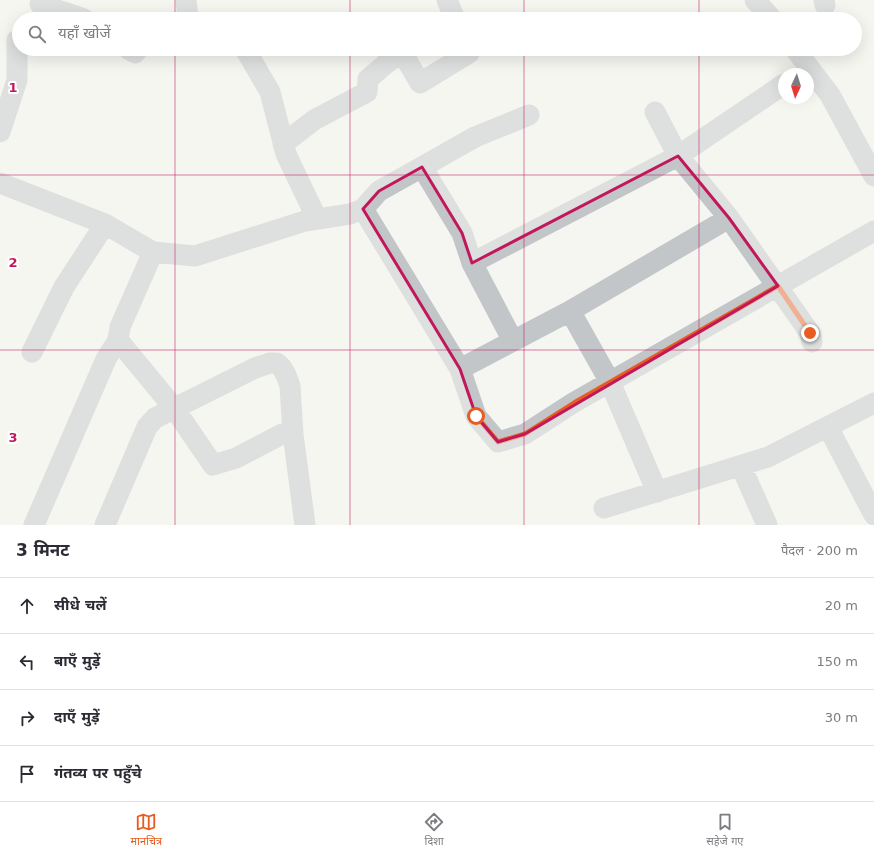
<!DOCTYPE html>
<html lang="hi">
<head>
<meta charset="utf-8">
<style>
	body { margin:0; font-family:"DejaVu Sans","Noto Sans Devanagari",sans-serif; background:#f2f2f3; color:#2b2b33 }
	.compass { position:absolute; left:778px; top:68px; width:36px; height:36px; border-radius:50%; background:#fff; box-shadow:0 4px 16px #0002; rotate:184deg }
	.stop { position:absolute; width:12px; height:12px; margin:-9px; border:3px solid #e85c1f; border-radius:50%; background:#fff }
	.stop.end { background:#e85c1f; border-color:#fff; box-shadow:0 1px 4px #0008 }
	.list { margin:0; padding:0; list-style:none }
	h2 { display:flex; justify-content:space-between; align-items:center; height:52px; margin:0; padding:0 16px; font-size:17px }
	h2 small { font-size:13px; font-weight:400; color:#7c7c81 }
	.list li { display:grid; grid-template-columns:26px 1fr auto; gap:12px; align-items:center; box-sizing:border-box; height:56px; padding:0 16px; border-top:1px solid #e1e1e2 }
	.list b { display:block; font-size:15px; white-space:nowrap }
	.list em { font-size:13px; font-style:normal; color:#7c7c81 }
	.icon { flex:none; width:22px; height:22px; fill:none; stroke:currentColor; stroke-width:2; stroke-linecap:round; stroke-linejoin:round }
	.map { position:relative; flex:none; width:874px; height:525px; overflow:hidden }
	.search { position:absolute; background:#fff; box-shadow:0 4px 16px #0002; left:12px; right:12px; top:12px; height:44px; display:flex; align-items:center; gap:10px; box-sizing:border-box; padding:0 14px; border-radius:22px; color:#7c7c81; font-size:15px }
	.sheet { height:276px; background:#fff }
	nav { display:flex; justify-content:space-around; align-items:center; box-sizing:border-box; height:56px; border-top:1px solid #e1e1e2; background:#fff; font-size:11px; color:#7c7c81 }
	nav a { display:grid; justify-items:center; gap:2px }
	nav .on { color:#e85c1f }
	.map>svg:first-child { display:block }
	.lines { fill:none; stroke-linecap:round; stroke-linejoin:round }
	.minor { stroke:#c2c6c9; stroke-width:21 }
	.route { stroke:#e85c1f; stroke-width:5 }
	.marked { fill:none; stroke:#c2185b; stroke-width:3; stroke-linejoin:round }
	.grid { fill:none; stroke:#c2185b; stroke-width:1; stroke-opacity:0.55 }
	.grid-label { font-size:13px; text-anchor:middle; font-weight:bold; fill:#c2185b; stroke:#fff; stroke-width:4; stroke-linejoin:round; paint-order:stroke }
</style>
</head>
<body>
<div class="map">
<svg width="874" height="525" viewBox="0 0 874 525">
	<rect width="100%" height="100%" fill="#f5f5f1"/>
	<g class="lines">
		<path class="minor" d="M186,0L188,19
			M447,0L455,19
			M755,0L772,19
			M824,0L825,5
			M40,4L84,19
			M128,49L135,53L138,49
			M245,49L270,92L286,154L317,219
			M795,49L830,95L874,176
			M402,52L420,83L469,53L468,49
			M655,112L678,156L729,218L810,333L812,342
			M0,132L17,80V40
			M283,144L314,120L367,92L368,79L388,62L407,49
			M422,167L462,233L472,263L513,341
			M0,183L105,224L153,252L195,256L305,221L350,214L363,209L379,191L422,167L475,137L529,115
			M363,209L460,369L476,416L498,442L525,434L573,403L874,231
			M472,263L678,156L784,84
			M570,311L610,382L657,492
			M118,340L174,408L213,465L236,458L282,434H293
			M32,352L64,287L105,224
			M460,369L570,311L729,218
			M828,427L874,515
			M741,466L767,525
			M604,508L768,457L874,403
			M34,525L106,359L118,340L120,327L153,252
			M105,525L147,427L155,418L255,368L270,363H277L282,368L286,375L290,386L293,434L305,525"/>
	</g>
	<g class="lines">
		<path class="route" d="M476,416L498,442L525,434L574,403L778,286L810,333"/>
	</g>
	<path d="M0 0H874V525H0ZM678,156L729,218L778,286L525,434L498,442L476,416L460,369L363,209L379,191L422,167L462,233L472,263Z" fill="#f5f5f1" fill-opacity=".55" fill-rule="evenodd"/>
	<path class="marked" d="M678,156L729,218L778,286L525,434L498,442L476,416L460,369L363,209L379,191L422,167L462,233L472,263Z"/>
	<path class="grid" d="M175,0V19M350,0V19M524,0V19M699,0V19M175,49V525M350,49V525M524,49V525M699,49V525M0,175H874M0,350H874"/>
	<g class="grid-label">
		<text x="13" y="92">1</text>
		<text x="13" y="267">2</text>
		<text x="13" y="442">3</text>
	</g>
</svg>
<svg class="compass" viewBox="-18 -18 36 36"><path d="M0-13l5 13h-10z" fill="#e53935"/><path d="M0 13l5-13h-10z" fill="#7c7c81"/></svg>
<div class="stop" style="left:476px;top:416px"></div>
<div class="stop end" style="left:810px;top:333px"></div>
<div class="search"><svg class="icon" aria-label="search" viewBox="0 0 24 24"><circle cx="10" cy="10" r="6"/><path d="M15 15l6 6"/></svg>यहाँ खोजें</div>
</div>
<section class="sheet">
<h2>3 मिनट<small>पैदल · 200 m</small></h2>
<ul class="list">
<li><svg class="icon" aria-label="ahead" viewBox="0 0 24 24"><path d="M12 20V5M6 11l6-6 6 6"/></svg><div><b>सीधे चलें</b></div><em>20 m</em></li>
<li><svg class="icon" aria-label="left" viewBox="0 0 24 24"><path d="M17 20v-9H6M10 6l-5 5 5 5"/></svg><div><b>बाएँ मुड़ें</b></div><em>150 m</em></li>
<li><svg class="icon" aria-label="right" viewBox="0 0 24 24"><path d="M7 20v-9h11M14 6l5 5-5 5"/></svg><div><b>दाएँ मुड़ें</b></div><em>30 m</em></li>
<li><svg class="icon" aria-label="arrive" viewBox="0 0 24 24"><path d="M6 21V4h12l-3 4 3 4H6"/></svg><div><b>गंतव्य पर पहुँचे</b></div></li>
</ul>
</section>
<nav>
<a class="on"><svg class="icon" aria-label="map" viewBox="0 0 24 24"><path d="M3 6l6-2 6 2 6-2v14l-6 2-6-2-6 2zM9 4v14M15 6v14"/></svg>मानचित्र</a>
<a><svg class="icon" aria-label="directions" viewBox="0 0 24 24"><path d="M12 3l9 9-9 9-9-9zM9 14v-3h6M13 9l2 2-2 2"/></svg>दिशा</a>
<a><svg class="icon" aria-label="saved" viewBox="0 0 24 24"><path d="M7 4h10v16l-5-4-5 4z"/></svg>सहेजे गए</a>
</nav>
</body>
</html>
